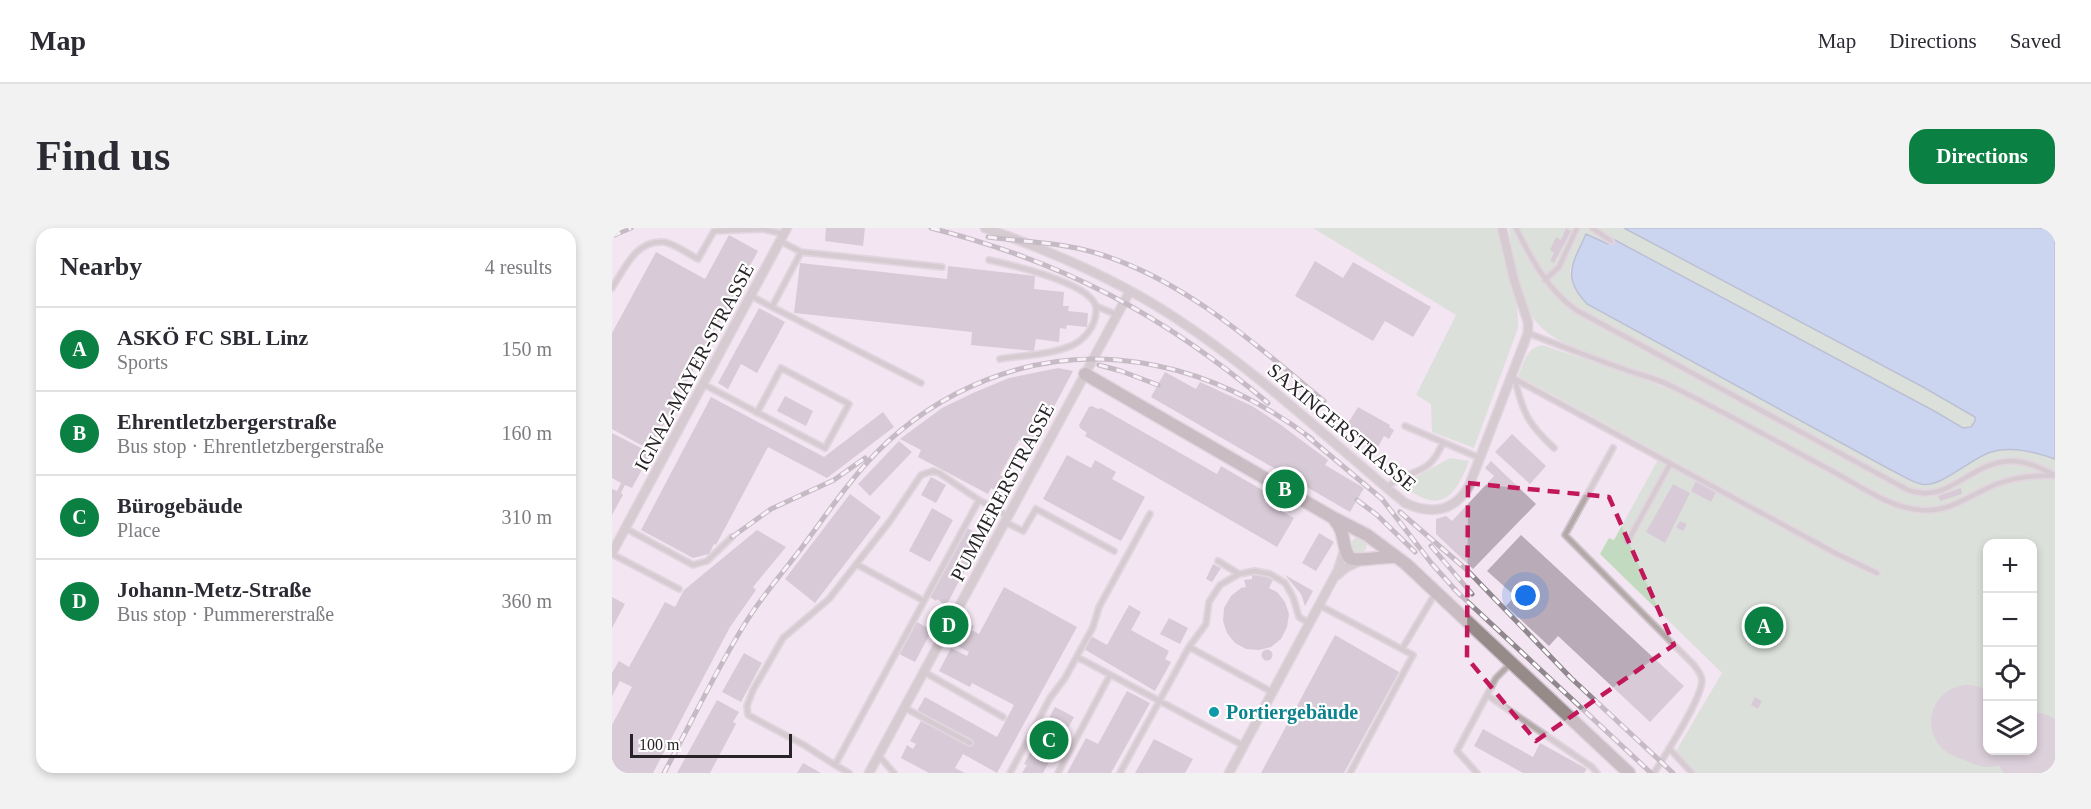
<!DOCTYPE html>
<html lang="en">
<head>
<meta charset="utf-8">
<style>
	body { margin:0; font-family:Georgia,serif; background:#f2f2f3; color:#2b2b33 }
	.controls { position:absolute; right:18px; bottom:18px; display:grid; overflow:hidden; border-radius:12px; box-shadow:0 3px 9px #0003 }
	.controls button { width:54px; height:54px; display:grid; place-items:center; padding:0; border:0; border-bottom:2px solid #e1e1e2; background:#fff; color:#2b2b33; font:30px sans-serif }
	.scale { position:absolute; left:18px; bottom:15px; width:162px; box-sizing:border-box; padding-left:6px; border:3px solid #282327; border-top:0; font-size:16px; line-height:21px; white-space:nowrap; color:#282327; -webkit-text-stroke:4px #fff; paint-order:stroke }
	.you { position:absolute; left:914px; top:368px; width:21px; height:21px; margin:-15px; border:4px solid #fff; border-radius:50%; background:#1a73e8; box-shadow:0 0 0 9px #1a73e833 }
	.badge { display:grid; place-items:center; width:39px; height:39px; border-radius:50%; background:#0b8043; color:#fff; font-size:20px; font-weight:700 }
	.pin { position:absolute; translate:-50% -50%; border:3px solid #fff; box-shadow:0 2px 6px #0006 }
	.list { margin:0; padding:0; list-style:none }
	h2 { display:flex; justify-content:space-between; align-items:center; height:78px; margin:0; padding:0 24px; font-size:26px }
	h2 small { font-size:20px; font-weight:400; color:#7c7c81 }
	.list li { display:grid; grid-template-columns:39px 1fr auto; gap:18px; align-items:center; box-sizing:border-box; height:84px; padding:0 24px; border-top:2px solid #e1e1e2 }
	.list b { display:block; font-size:22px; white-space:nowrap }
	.list p { margin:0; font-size:20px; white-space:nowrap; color:#7c7c81 }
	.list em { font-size:20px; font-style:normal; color:#7c7c81 }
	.icon { flex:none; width:33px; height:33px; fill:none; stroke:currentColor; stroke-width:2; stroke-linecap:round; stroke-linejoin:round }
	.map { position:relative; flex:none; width:1443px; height:545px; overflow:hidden; border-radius:18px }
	header { display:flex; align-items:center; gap:36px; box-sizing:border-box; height:84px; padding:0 30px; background:#fff; border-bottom:2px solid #e1e1e2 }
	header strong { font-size:28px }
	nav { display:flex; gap:33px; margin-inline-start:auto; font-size:21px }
	.intro { display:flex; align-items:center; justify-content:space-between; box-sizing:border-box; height:144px; padding:0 36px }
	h1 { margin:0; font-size:42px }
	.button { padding:15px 27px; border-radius:18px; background:#0b8043; color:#fff; font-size:21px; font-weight:700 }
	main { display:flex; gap:36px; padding:0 36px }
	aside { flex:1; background:#fff; border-radius:18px; box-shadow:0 3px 9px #0003 }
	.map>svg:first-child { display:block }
	.green { fill:#c2dabf; fill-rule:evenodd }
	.water { fill:#9ec2ed; stroke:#7b92b2; stroke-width:1.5 }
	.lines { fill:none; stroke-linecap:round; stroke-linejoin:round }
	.runway { stroke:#c2b6c0; stroke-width:74 }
	.building { fill:#b9acb8 }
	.lane-casing { stroke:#cec2cd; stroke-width:8 }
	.street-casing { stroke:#cec2cd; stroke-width:11 }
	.secondary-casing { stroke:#cec2cd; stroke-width:15 }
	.lane { stroke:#b3aaa8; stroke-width:4.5 }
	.street { stroke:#b3aaa8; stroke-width:8 }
	.secondary { stroke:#978b89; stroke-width:12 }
	.rail-casing { stroke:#90878f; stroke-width:5 }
	.rail { stroke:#fff; stroke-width:3; stroke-dasharray:9; stroke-linecap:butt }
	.marked { fill:none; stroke:#c2185b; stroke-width:4.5; stroke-dasharray:12 8; stroke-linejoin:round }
	.culture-dot { fill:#0f9aa8; stroke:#fff; stroke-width:2 }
	.labels { text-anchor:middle; stroke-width:4.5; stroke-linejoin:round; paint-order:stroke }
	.street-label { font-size:20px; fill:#282327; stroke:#fff }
	.culture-label { font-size:20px; font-weight:bold; fill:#0d838f; stroke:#fff; text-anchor:start }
</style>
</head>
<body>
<header>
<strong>Map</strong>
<nav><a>Map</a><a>Directions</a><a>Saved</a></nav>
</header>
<div class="intro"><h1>Find us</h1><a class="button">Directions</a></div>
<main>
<aside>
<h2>Nearby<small>4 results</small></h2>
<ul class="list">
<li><span class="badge">A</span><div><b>ASKÖ FC SBL Linz</b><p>Sports</p></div><em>150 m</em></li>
<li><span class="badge">B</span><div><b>Ehrentletzbergerstraße</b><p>Bus stop · Ehrentletzbergerstraße</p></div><em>160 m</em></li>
<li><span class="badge">C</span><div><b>Bürogebäude</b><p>Place</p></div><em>310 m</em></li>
<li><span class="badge">D</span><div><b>Johann-Metz-Straße</b><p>Bus stop · Pummererstraße</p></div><em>360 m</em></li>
</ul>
</aside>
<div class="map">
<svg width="1443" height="545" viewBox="0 0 1443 545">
	<rect width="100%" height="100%" fill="#f3e5f1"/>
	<path class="green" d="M701,0H886C895,33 907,66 906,100L862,220L820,204L819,176L804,167L844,87Z
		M897,0H1012L1360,186L1363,189L1361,196L1355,201L1351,200L1324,184L1001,11L996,16L974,6L958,42C959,55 967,67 975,76L1306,255C1329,261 1356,231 1378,224C1400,218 1422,224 1443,231V545H1077L1061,528L1110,445L988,326L997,310L1002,312L1049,226L906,148C912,135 914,120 930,117L1033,151L1061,163L1059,154C1025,140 958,125 932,102C923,94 916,83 911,72C901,50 900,24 897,0ZM1376,316H1420V522H1376Z
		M838,230L857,233C841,276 824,285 788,255L800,251Z
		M739 317a8 8 0 1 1 16 0a8 8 0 1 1-16 0Z"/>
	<path class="water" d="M1012,0H1443V231C1422,224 1401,218 1379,224C1359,230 1328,261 1309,256C1299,254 1288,246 1279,242L975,76C949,49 961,35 974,6L996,16L1001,11L1324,184L1351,200L1359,199L1363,193V189L1311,159Z"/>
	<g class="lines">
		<path class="runway" d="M1356,494L1376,502
			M1420,521L1443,530"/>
	</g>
	<path class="building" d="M214,0H253L251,18L213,13Z
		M954,0L959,3L942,35L938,33L942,25L938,22L944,9L949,12Z
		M117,7L146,23L38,222L0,201V105L44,24L93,51Z
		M703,33L731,50L741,34L819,79L801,109L773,93L761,113L683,68Z
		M188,35L335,51L336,38L423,48L422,61L452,64L451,78H457L456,83L476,85L475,99L455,97L454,101L448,100L447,114L424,111L422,123L359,117L360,104L182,85Z
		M147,80L173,94L145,145L129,136L116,161L106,155Z
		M446,140L461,143L420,220L407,212L388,247L397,252L389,266L379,260L376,266L306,229L309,222L288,211L330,180L361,165L397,150Z
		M553,144L584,161L588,154L640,178L669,197L716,232L713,237L752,260L738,284L539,169Z
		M173,168L201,183L194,198L165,183Z
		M99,169L212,229L271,184L282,199L215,250L156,219L104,317L102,316L97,326L81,330L29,302Z
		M480,178L486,181L489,180L605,246L609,238L657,266L653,274L682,290L665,319L473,208L475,205L468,200L467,197L477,179Z
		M746,179L778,197L777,199L782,202L777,211L772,208L766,219L733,200Z
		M0,205L39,225L20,260L13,257L9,265L11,267L0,287V261L5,263L9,255L0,250Z
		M900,206L934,238L918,256L883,224Z
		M287,213L300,224L258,268L246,256Z
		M455,227L479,240L483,232L504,244L500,251L533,269L509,313L431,271Z
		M879,233L924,276L861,341L824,306V291L834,288L840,293L882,248L873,240Z
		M319,249L334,257L324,275L309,267Z
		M1084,253L1104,264L1099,274L1079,263Z
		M1061,256L1078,265L1053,315L1034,304Z
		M1349,260L1350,266L1328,273L1326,268Z
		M238,266L269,289L203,375L173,351Z
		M320,280L341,292L318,334L297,323Z
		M1068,293L1075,296L1071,303L1064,299Z
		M355,300L371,308L334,378L325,371L324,373L318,369Z
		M145,302L174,319L141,359L144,362L118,399L41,545H7L0,541V497L20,459L8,453L0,468V445L7,433L17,439L53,374L63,379L72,362Z
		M707,305L722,314L704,343L690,335Z
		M909,307L1072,458L1038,494L946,408L937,418L894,378L903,368L875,343Z
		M601,336L609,340L600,354L594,351Z
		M640,347L653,348L661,352L657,360L665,364L673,374L677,386L675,399L669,411L659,419L647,422L634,421L623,415L615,405L611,393L612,380L619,368L629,360L634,359L632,352L640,351Z
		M673,347L701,363L693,378L689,366Z
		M392,359L465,399L385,545L351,526L343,540L353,545H317L289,530L295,517L301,521L304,516L298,513L309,493L358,518L361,512L305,483L313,469L385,509L402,477L360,455L358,459L327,443L339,420L355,428L357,424L342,416L355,394L362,398L360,402L367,406Z
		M0,369L13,376L0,400Z
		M517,377L529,384L519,402L557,423L553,431L559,434L543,463L472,421L479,408L495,417Z
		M557,390L576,400L568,416L548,406Z
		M305,394L320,402L303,434L287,426Z
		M723,407L787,444L732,545H649Z
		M649.5 427a5.5 5.5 0 1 1 11 0a5.5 5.5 0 1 1-11 0Z
		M132,425L150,435L129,474L110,464Z
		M515,463L538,475L499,545H455L474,510L486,516Z
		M1143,469L1150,473L1146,481L1139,477Z
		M105,472L127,484L121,494L124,496L98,545H65Z
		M601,477L608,481L602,491L595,487Z
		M443,479L462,489L431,545H410L415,537L412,536Z
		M871,501L921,529L928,515L975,541L972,545H911L862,518Z
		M542,511L581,531L573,545H523Z
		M191,535L209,545H185Z"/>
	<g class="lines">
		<defs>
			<path id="lane" d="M904,0C920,32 935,61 964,82L1296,262C1337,277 1357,234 1399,233C1415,233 1430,241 1443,247
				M980,0L999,13
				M189,24L330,39
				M377,32C400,37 473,54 483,76C485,81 484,88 482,94C478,104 471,112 461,117C439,127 412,127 388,131
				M933,52L947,39L965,0
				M0,60C13,40 24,12 51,14C60,14 78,27 86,31L102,3L151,1L172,6
				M139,68L160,79L189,24L168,13
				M484,78L505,87
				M160,79L309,155
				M916,105C948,118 981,130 1014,142C1028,147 1043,150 1057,157C1113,184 1167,215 1222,244C1248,258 1278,280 1309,282C1338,285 1359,266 1385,256C1403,249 1423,247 1443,248
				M899,149L1225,326L1265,345
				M903,152C911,185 916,196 942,220
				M91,156L213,220L237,176L169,140L145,185
				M793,198L868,230
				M1001,220L953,307L1081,436C1085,441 1089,445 1090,452C1090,471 1053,527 1042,545
				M775,259C799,239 817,250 831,214
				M393,294L411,303L424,281L502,323
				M13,300L81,337L95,333L120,309
				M1016,313L1058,236
				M0,326L67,361
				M606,333L627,346
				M244,336L312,373
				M707,377L801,427L738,545
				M577,419L660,464
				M790,421L823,366
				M465,429L632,518
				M312,444L391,489
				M875,467L980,539L985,545
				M293,480L358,515
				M1057,520L1080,545
				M267,528L282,545
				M223,537L192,517L136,487L135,478L141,462L171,410L217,371L278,293L309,247L321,243L327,245L367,272
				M237,545L223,537L367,272L396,288
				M398,545L438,470L453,450L481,399L487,379L538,286
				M446,545L498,447
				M508,545L577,419L594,396L597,374L608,357L627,346L643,343L658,346L673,355L681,369L687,389L697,395
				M865,545L845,523L884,450L899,435"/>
			<path id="street" d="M373,0C439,23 504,51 562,89C645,143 717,212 793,275C819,287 842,284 857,258L916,105V94L902,52L890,0
				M0,325L175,0
				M724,348L735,339L748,333
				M257,545L518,63
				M617,545L726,342L733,320"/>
			<path id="secondary" d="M473,146L720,289L755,307L794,336L1017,545
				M722,291C735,306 729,319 738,330C748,334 770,328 784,329"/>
		</defs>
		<use href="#lane" class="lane-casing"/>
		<use href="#street" class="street-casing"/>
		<use href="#secondary" class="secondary-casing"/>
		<use href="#lane" class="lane"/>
		<use href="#street" class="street"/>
		<use href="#secondary" class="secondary"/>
		<defs>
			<path id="rail" d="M319,0C452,34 552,87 656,175
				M0,8L19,0
				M376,9C412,14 449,14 484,25C572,51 643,116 712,173
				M487,137L509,143L546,157
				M695,208L770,271L820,336L848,367
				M745,272L765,287L803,324
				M788,284L855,342L959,450L1061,545
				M120,309L159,281L222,252L253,230
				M819,318L860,366
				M842,361L1039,545
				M52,545C79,495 104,442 134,394C152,365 174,341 194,314C216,284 238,252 264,225C326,162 416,124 506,132C577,138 643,168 700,211"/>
		</defs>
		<use href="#rail" class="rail-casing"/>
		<use href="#rail" class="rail"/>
	</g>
	<path d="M0 0H1443V545H0ZM856,255L997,269L1062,417L924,513L855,430Z" fill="#f3e5f1" fill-opacity=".55" fill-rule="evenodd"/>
	<path class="marked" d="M856,255L997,269L1062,417L924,513L855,430Z"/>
	<circle class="culture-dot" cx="602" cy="484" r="6"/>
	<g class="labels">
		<g class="street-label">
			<text transform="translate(82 139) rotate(-62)" y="7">IGNAZ-MAYER-STRASSE</text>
			<text transform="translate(730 199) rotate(40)" y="7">SAXINGERSTRASSE</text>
			<text transform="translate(390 264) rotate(-62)" y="7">PUMMERERSTRASSE</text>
		</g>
		<g class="culture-label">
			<text x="614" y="491">Portiergebäude</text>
		</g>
	</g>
</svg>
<div class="controls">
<button>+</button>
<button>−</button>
<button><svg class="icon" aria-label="locate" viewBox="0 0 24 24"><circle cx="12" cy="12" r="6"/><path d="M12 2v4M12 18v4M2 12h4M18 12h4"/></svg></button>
<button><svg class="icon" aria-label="layers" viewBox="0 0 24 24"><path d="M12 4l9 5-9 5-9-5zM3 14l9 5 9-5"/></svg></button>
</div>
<div class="scale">100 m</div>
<div class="you"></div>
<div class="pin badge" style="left:1152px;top:398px">A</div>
<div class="pin badge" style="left:673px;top:261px">B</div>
<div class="pin badge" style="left:437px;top:512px">C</div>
<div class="pin badge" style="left:337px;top:397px">D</div>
</div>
</main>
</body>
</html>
